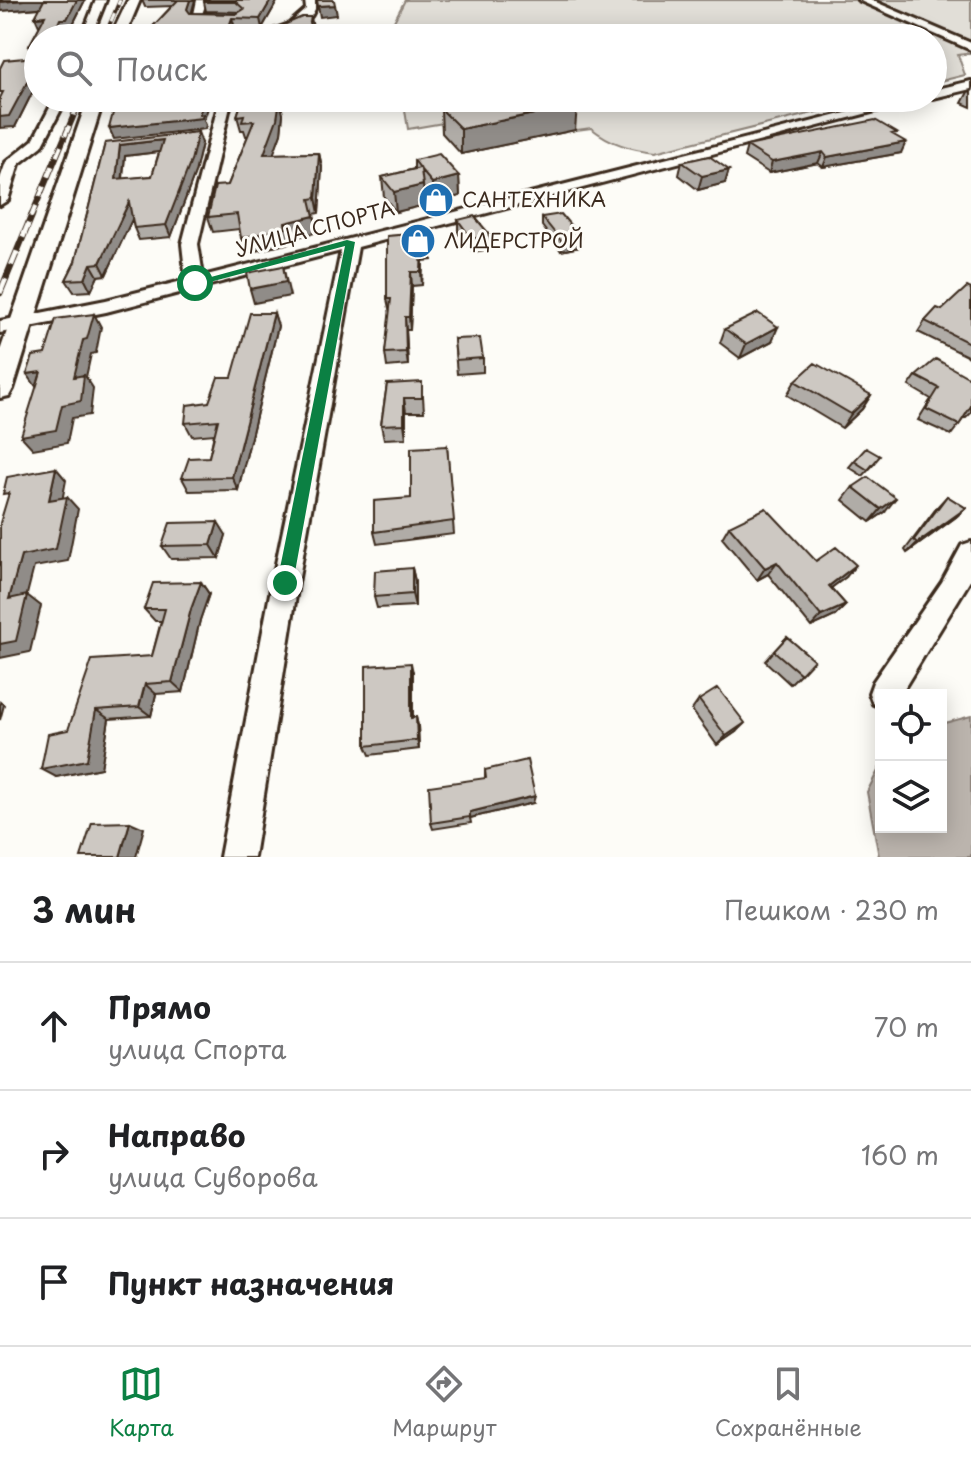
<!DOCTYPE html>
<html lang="ru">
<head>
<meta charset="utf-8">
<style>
	body { margin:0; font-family:"Playpen Sans",sans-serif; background:#f2f2f2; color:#202124 }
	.controls { position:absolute; right:24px; bottom:24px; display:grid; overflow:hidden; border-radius:0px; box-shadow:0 4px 20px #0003 }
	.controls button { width:72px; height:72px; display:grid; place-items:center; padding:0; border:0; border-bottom:2px solid #e0e0e0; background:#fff; color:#202124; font:40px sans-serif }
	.stop { position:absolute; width:24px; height:24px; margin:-18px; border:6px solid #0b8043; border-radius:50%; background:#fff }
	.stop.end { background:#0b8043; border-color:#fff; box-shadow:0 2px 8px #0008 }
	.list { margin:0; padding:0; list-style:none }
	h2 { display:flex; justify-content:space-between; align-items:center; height:104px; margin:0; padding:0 32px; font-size:34px }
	h2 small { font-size:26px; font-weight:400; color:#757577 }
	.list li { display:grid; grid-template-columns:52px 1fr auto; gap:24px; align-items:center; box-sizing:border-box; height:128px; padding:0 32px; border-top:2px solid #e0e0e0 }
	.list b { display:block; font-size:30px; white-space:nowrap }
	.list p { margin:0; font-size:26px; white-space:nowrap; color:#757577 }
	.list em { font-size:26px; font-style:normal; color:#757577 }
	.icon { flex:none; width:44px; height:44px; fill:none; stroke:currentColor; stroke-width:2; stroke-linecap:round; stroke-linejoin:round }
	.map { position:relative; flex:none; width:971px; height:857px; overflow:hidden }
	.search { position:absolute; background:#fff; box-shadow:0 4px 20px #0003; left:24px; right:24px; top:24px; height:88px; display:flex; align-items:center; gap:20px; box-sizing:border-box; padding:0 28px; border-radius:44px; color:#757577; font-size:30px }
	.sheet { height:488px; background:#fff }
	nav { display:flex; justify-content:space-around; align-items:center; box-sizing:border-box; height:112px; border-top:2px solid #e0e0e0; background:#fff; font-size:22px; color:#757577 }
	nav a { display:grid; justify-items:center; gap:4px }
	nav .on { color:#0b8043 }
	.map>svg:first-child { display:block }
	.green { fill:#e1ded7; stroke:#8e847a; stroke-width:2 }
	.water { fill:#bbb4ad; stroke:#887d74; stroke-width:2 }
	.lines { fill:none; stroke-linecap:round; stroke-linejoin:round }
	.minor-casing { stroke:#3b2a1e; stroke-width:6 }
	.major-casing { stroke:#3b2a1e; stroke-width:6 }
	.minor { fill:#fdfcf7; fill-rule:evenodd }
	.major { fill:#fdfcf7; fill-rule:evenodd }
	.rail-far2-casing { stroke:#3b2a1e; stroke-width:4 }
	.rail-far1-casing { stroke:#3b2a1e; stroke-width:6 }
	.rail-casing { stroke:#3b2a1e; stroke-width:7 }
	.rail-far2 { stroke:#fdfcf7; stroke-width:3; stroke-dasharray:9; stroke-linecap:butt }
	.rail-far1 { stroke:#fdfcf7; stroke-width:4; stroke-dasharray:11; stroke-linecap:butt }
	.rail { stroke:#fdfcf7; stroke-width:5; stroke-dasharray:15; stroke-linecap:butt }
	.wall { fill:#b0aca7; stroke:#3b2a1e; stroke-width:2; fill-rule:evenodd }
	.shaded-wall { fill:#908c88; stroke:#3b2a1e; stroke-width:2 }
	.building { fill:#cdc8c2; stroke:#3b2a1e; stroke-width:2; fill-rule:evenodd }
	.route { fill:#0b8043 }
	.labels { text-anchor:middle; stroke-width:6; stroke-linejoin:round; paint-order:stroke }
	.far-poi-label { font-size:20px; fill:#3b2a1e; stroke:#fdfcf7; text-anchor:start }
	.far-street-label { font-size:20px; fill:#3b2a1e; stroke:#fdfcf7 }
</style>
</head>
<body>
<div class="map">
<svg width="971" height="857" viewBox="0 0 971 857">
	<rect width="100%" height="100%" fill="#fdfcf7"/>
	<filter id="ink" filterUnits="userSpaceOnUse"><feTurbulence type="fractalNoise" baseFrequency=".0125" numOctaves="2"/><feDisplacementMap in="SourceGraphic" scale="16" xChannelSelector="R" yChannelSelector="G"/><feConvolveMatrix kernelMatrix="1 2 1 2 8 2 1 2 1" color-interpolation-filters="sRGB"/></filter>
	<g filter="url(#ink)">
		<path class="green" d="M405,0H971V53L958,55L965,75L933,83V38H394L392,25Z
			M403,98H874L655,152C630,149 611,144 591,128L577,130L548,105L408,129Z"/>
		<path class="water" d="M971,716V857H879L867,792L881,765V827H941V724Z"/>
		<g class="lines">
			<defs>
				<path id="minor" d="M96,0H106L91,38H81Z
					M197,0H207L202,14L226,17L221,20L193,19Z
					M305,0H315V9C305,33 275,38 251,38L289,24L306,9Z
					M858,0H871L971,43V50Z
					M971,81V89L933,98V90Z
					M55,98H67L42,146L19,164L8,200L0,205V179L6,162L33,140Z
					M220,98H232L198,244L203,276L905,98H925L358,247L298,583L254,857H220L272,583L341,251L106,312L0,333V321L106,300L186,280L182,244Z
					M971,542V579L900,695H881V707L873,704L869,693L873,682L942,582L962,545Z"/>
				<path id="major" d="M128,0H140L124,38H110Z
					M88,98H104L13,389L9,396L0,398V351Z"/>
			</defs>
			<use href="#minor" class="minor-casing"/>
			<use href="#major" class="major-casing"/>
			<use href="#minor" class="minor"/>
			<use href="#major" class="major"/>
			<defs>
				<path id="rail-far2" d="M104,38L120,0"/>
				<path id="rail-far1" d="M31,217L81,98"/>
				<path id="rail" d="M0,293L32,215"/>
			</defs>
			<use href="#rail-far2" class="rail-far2-casing"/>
			<use href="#rail-far1" class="rail-far1-casing"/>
			<use href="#rail" class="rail-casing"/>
			<use href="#rail-far2" class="rail-far2"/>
			<use href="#rail-far1" class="rail-far1"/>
			<use href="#rail" class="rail"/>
		</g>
		<path class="wall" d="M0,0H85L71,28L64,29L61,38H38L35,87L15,127L35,57L29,46L40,26V8L0,11Z
			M142,0H195L191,13L236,14L239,12L206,11L204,2L278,0L262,28H235L231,38H142L172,6L145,7Z
			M971,91V107L962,103L968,92Z
			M243,98H274L273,101L283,114L281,133L273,154L319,153L322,167L319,213L314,214L318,232L289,239L290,243L246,253L239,229L213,232L208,217L228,185L248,136H246L244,130H241L237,116Z
			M441,109L575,130L461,154L442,133Z
			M895,136L901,153L823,167L818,163L769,173L744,157L747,146Z
			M105,143H202L195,173L171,237L139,240L134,228L132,219L106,275L98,276L91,291L74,292L66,280L75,262ZM159,152L152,176L123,179L125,156Z
			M414,160L459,176L460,196L433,202L424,190L425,205L396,212L384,197L382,177L414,169Z
			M682,162L729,170L725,183L698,190L679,175Z
			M542,217L581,238L580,247L561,251L542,226Z
			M458,220L490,235V249L473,252L458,234Z
			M409,234L431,247L432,260L423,261L422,285L412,286L410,330H406L408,365L387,367L385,353L390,313L387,299Z
			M971,289V358L918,332L925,321Z
			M274,313L278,326L238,490L189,491L182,478L209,457L214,434L192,436L185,423L209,402L232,377Z
			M725,329L772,341L740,358L720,343Z
			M454,339L483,358V372L457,374Z
			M971,374V413L966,418H964L951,435L918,420L931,399L909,386L916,376L968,377Z
			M795,381L871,395L862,409L842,428L787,395Z
			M387,384L423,396L424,412H406V438L384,439L381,425Z
			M447,446L454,534L377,544L374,532L411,498Z
			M854,461L875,463L863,476L849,467Z
			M853,487L885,512L870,522L843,500Z
			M947,496L966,508L956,517L907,553L905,550L938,506Z
			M729,526L816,561L846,577L831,588L846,605L835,616L811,627L768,574L757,580L722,538Z
			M226,535L219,558L171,559L162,546Z
			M412,568L415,581V606L377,608L374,597Z
			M201,582L209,594L200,620L183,692L156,694L151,716L109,719L101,768L56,777L68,730L152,656L161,621H155L144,609Z
			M787,637L814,660L790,684L765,661Z
			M413,673V717H416L418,726L419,749L370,755L366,746Z
			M699,700L736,732L717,745L692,710Z
			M485,770L533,803L470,818L471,823L433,829L431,823L485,778Z"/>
		<path class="shaded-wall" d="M24,0H46L49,7L0,11V2Z
			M77,0H85L71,28L64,29L61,38H52L60,19Z
			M190,0H195L190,18L187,9Z
			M271,0H278L262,28L260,19Z
			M335,5L337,15L320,17L318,6Z
			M45,16L49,25L39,26L35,17Z
			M311,17L313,28L310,38H306Z
			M232,18L235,28L231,38H225Z
			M38,71V85L35,87L15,127L0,128V117L30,77Z
			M202,98H209L207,104L208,108L204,120L206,125L205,129L114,139L109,128L199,115Z
			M280,100L283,114L281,133L268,169L264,154Z
			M577,105L575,130L461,154V129Z
			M198,132L202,143L195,173L171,237L166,225Z
			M163,140L167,151L125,156L121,191L116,179L120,145Z
			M906,142L901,153L823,167L827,157Z
			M823,152L818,163L769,173L772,162Z
			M319,153L322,167L319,213L316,198Z
			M729,170L725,183L698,190L702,176Z
			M459,176L460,196L433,202L432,183Z
			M423,185L425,205L396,212L394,192Z
			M129,202L135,213L106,275L100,263Z
			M314,216L318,232L289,239L290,243L246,253L241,238L285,223Z
			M490,235V249L473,252L472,239Z
			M581,238L580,247L561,251L562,242Z
			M422,247L423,261L422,285L421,272Z
			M91,264L98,276L91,291L85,279Z
			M283,266L290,296L254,303L250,289Z
			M411,272L412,286L410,330L409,317Z
			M274,313L278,326L238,490L232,477Z
			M94,314L101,327L96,353L91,354L86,377L93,388L90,415L72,418L67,443L33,449L21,436L62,405L83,340Z
			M405,317L406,330L408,365L406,352Z
			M778,327L772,341L740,358L746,344Z
			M41,372L37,388L27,374Z
			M871,395L862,409L842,428L851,414Z
			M404,398L406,412V438L404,424Z
			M56,468L66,480L60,512L49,500Z
			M67,497L78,509L68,561L34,567L23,610L9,599L21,556Z
			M896,498L885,512L870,522L881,509Z
			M966,508L956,517L907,553L917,543Z
			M218,522L226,535L219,558L211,545Z
			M777,562L768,574L757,580L765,568Z
			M856,565L846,577L819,597L829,586Z
			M412,568L415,581V606L412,594Z
			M201,582L209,594L200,620L183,692L172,682L191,609Z
			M27,595L41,606L30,652L0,658V644Z
			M846,605L835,616L811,627L821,616Z
			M411,663L413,673V727L411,718Z
			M145,684L156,694L151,716L139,707Z
			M0,702L4,705L0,720Z
			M96,710L109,719L101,768L56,777L41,769Z
			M416,717L418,726L419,749L417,740Z
			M745,723L736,732L717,745L726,736Z
			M535,796L533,803L470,818V812Z
			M130,822L144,828L136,857H120Z"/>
		<path class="building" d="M0,0H24L0,2Z
			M44,0H77L67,19H60L52,38H38V71L30,77L9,116L0,117V98L3,92H0V68L4,60L35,57V47L29,46L45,16L35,17Z
			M178,0H190L187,9L190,13L236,14L244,9L236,2H204V0H271L260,19L232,18L225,38H142Z
			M317,0H334L335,5L318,6Z
			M302,17H311L306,38H275L279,27Z
			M117,98H205L199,115L203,114L202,118L109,128Z
			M243,98H268V101L280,100L277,119L264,154L319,153L316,198L310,199L314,216L285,223L286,228L241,238L237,214L208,217L215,186L228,185L254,121L242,122L244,115L237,116Z
			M498,98H567L577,105L461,129L441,109Z
			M875,120L897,133L892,134L906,142L827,157L823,152L772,162L747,146Z
			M198,132L191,161L166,225L134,228L129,202L100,263L91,264L85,279L66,280L75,262L105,143ZM163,140L152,176L116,179L120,145Z
			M439,154L459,176L432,183L421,170L423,185L394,192L382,177L420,168L414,160Z
			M709,156L729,170L702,176L682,162Z
			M561,214L581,238L562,242L542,217Z
			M474,216L490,235L472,239L458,220Z
			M428,227L431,247H422L421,272H411L409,317H405L406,352L385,353L391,299H387V236L409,234L408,229Z
			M283,266L286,282L250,289L247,273Z
			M967,287L971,289V344L925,321L937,308L942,310Z
			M250,313H274L232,477L182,478L189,458L209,457L218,420L185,423L187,405L209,402L218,377H232Z
			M758,313L778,327L746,344L725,329Z
			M94,314L87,339L83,340L74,377L84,375L81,401L62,405L56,430L21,436L41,372L27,374L33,356L45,354L56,319Z
			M480,338L483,358L456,360L454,339Z
			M936,359L968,377L971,374V406L959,425L926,409L939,388L916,376Z
			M815,363L871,395L851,414L795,381Z
			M422,382V398H404V424L381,425L387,384Z
			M447,446L454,521L374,532V501L411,498V448Z
			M866,448L880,456L868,470L854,461Z
			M56,468L49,500L67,497L56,549L21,556L9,599L27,595L16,641L0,644V523L9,493L3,494L7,477Z
			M868,477L896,498L881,509L853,487Z
			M947,496L966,508L917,543L914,540Z
			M766,508L816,561L836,547L856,565L829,586L846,605L821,616L777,562L765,568L729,526Z
			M218,522L211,545L162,546L170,523Z
			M412,568V594L374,597L375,571Z
			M201,582L191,609L172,682L145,684L139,707L96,710L87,760L41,769L48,734L68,730L92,660L152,656L165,609H144L153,583Z
			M787,637L814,660L801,674L774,651Z
			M411,663V718L416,717L417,740L366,746V666Z
			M718,688L745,723L726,736L699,700Z
			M527,760L535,796L470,812V817L431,823L429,786L486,778L485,770Z
			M130,822L120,857H81L92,823Z"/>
	</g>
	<path class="route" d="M347,240L355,242L293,583L285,590L277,583L345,246L195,286L189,283Z"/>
	<defs>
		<symbol id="shop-disc" viewBox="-11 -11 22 22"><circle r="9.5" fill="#1f6fb2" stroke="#fdfcf7"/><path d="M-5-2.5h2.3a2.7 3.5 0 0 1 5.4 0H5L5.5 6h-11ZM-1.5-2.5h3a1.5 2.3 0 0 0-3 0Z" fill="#fff"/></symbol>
	</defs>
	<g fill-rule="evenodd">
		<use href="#shop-disc" x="416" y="180" width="40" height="40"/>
		<use href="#shop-disc" x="398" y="221" width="40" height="40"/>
	</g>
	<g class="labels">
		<g class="far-poi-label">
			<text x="462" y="207">САНТЕХНИКА</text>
			<text x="444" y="248">ЛИДЕРСТРОЙ</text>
		</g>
		<g class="far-street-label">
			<text transform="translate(315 229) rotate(-15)" y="7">УЛИЦА СПОРТА</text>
		</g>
	</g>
</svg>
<div class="controls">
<button><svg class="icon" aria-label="locate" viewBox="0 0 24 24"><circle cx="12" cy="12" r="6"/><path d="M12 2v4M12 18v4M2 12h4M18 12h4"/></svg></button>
<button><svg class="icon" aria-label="layers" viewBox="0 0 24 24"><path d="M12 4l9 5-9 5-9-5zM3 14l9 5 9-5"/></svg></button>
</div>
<div class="stop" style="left:195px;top:283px"></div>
<div class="stop end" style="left:285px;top:583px"></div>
<div class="search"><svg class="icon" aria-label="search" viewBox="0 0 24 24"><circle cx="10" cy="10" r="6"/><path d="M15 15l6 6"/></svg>Поиск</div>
</div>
<section class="sheet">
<h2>3 мин<small>Пешком · 230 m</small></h2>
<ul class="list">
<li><svg class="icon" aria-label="ahead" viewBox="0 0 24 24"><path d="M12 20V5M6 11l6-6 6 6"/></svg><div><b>Прямо</b><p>улица Спорта</p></div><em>70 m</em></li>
<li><svg class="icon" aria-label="right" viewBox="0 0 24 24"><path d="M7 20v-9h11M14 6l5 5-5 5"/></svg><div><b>Направо</b><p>улица Суворова</p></div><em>160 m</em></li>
<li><svg class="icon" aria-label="arrive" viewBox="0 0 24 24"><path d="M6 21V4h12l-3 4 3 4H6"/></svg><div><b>Пункт назначения</b></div></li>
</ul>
</section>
<nav>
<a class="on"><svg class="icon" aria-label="map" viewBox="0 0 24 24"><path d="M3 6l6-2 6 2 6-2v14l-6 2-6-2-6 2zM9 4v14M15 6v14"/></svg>Карта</a>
<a><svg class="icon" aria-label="directions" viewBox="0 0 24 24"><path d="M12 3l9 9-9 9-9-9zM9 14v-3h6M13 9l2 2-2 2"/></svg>Маршрут</a>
<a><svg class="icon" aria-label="saved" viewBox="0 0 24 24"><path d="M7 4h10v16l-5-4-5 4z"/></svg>Сохранённые</a>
</nav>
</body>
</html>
